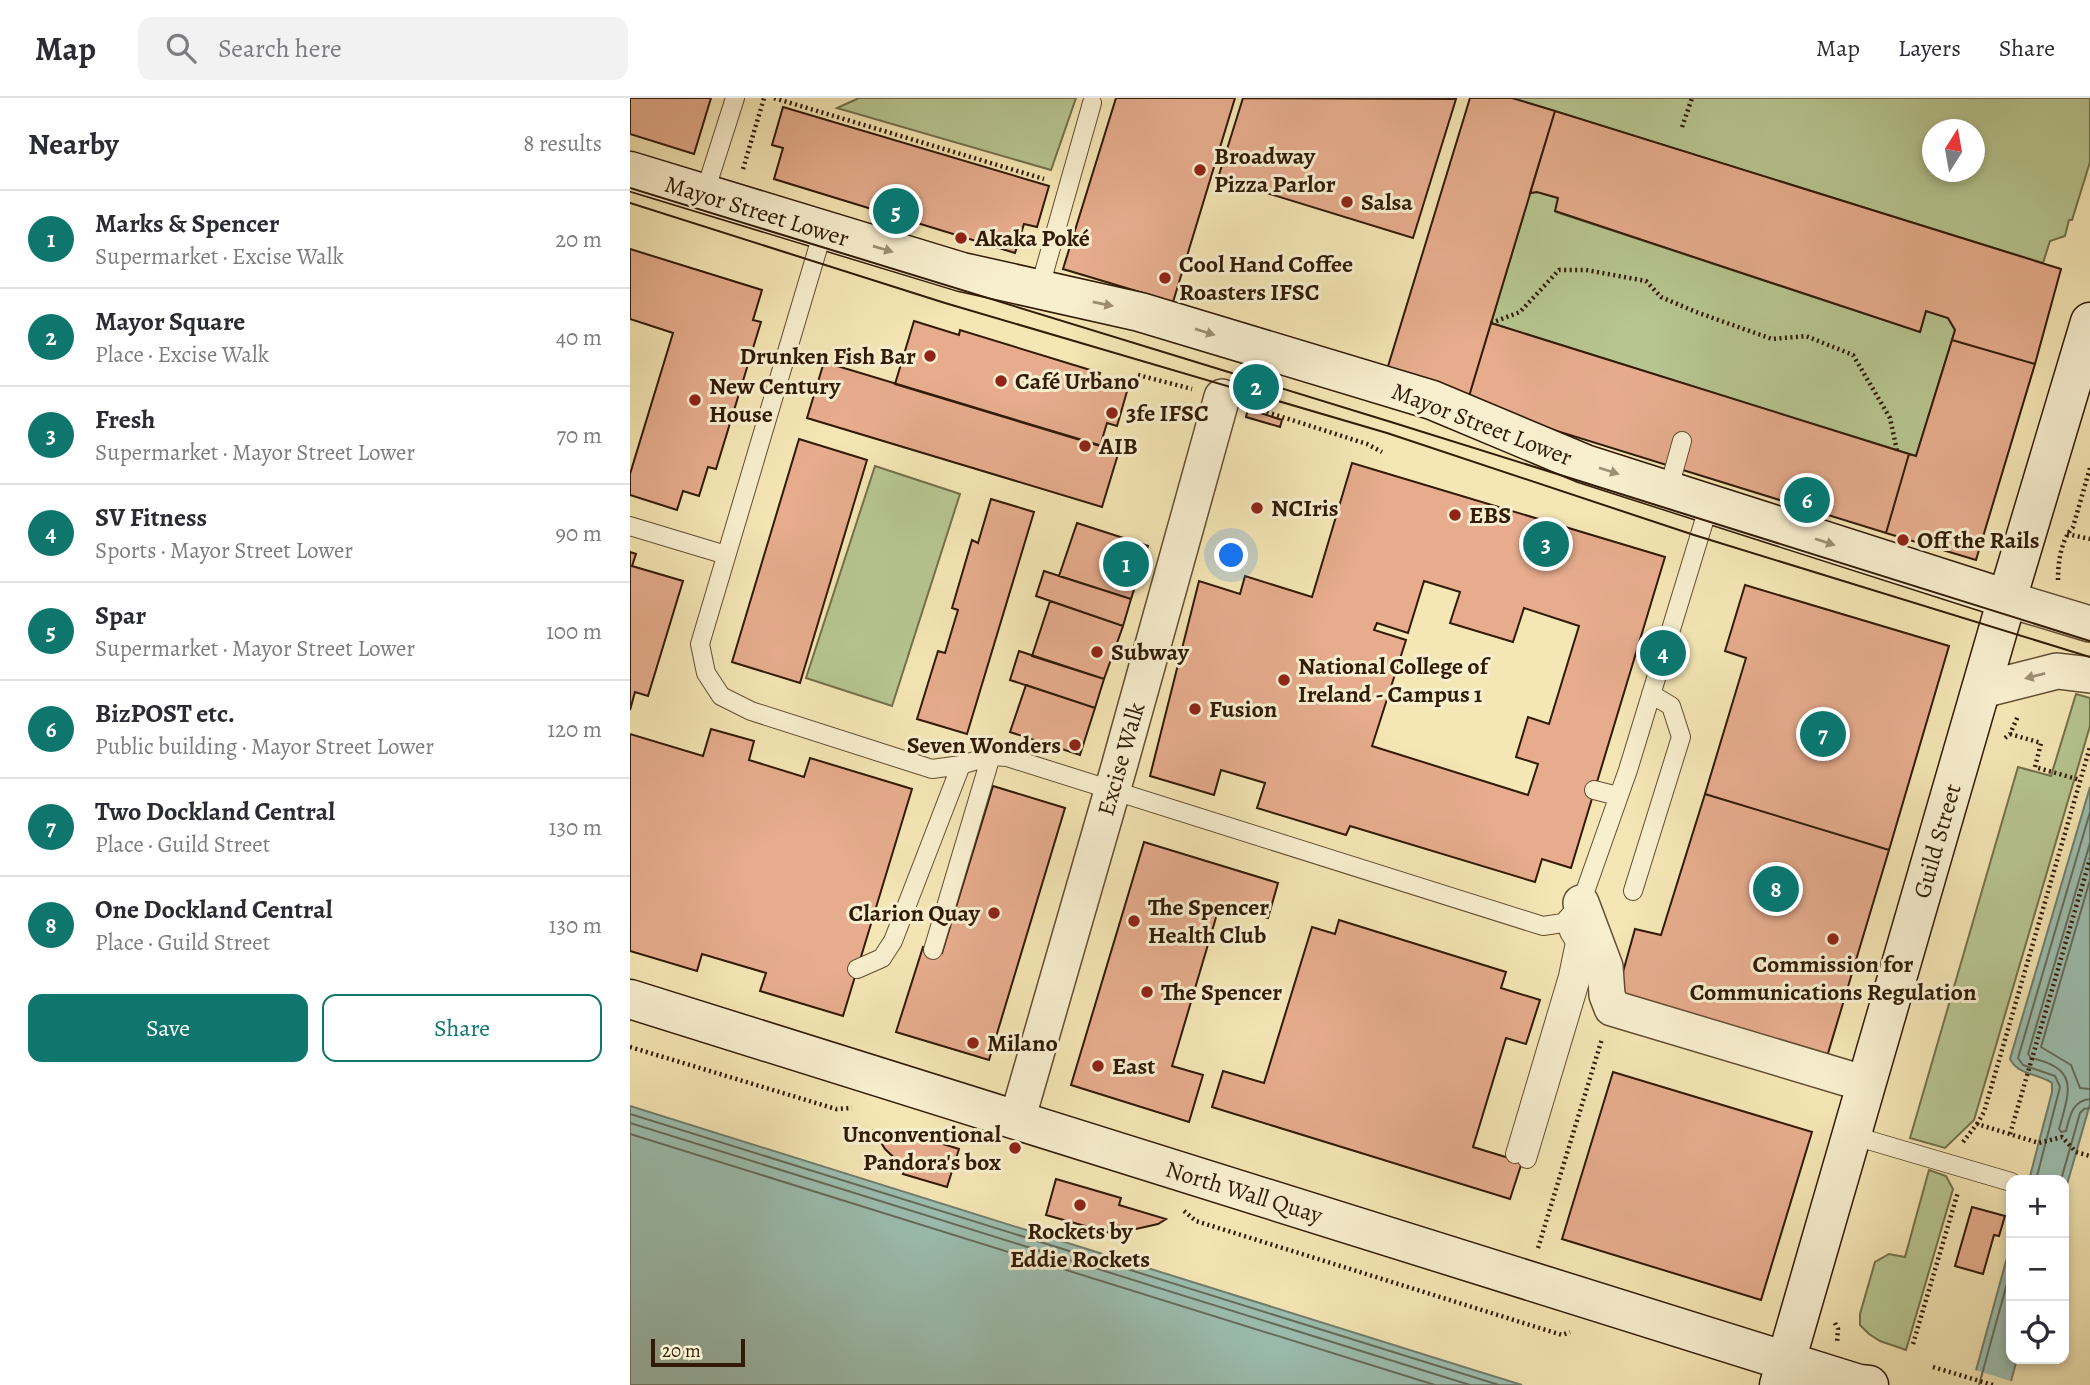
<!DOCTYPE html>
<html lang="en">
<head>
<meta charset="utf-8">
<style>
	body { margin:0; font-family:Alegreya,serif; background:#f2f2f3; color:#2b2b33 }
	.controls { position:absolute; right:21px; bottom:21px; display:grid; overflow:hidden; border-radius:14px; box-shadow:0 4px 10px #0003 }
	.controls button { width:63px; height:63px; display:grid; place-items:center; padding:0; border:0; border-bottom:2px solid #e1e1e2; background:#fff; color:#2b2b33; font:35px sans-serif }
	.compass { position:absolute; left:1292px; top:21px; width:63px; height:63px; border-radius:50%; background:#fff; box-shadow:0 4px 10px #0003; rotate:11deg }
	.scale { position:absolute; left:21px; bottom:18px; width:94px; box-sizing:border-box; padding-left:7px; border:4px solid #311a06; border-top:0; font-size:19px; line-height:24px; white-space:nowrap; color:#311a06; -webkit-text-stroke:5px #f8efcf; paint-order:stroke }
	.you { position:absolute; left:602px; top:458px; width:24px; height:24px; margin:-18px; border:5px solid #fff; border-radius:50%; background:#1a73e8; box-shadow:0 0 0 10px #1a73e833 }
	.badge { display:grid; place-items:center; width:46px; height:46px; border-radius:50%; background:#0f766e; color:#fff; font-size:23px; font-weight:700 }
	.pin { position:absolute; translate:-50% -50%; border:4px solid #fff; box-shadow:0 2px 7px #0006 }
	.list { margin:0; padding:0; list-style:none }
	h2 { display:flex; justify-content:space-between; align-items:center; height:91px; margin:0; padding:0 28px; font-size:30px }
	h2 small { font-size:23px; font-weight:400; color:#7c7c81 }
	.list li { display:grid; grid-template-columns:46px 1fr auto; gap:21px; align-items:center; box-sizing:border-box; height:98px; padding:0 28px; border-top:2px solid #e1e1e2 }
	.list b { display:block; font-size:26px; white-space:nowrap }
	.list p { margin:0; font-size:23px; white-space:nowrap; color:#7c7c81 }
	.list em { font-size:23px; font-style:normal; color:#7c7c81 }
	.actions { display:flex; gap:14px; padding:21px 28px }
	.actions a { flex:1; padding:16px 0; border:2px solid #0f766e; border-radius:14px; text-align:center; font-size:24px; color:#0f766e }
	.actions .main { background:#0f766e; color:#fff }
	.icon { flex:none; width:38px; height:38px; fill:none; stroke:currentColor; stroke-width:2; stroke-linecap:round; stroke-linejoin:round }
	.map { position:relative; flex:none; width:1460px; height:1287px; overflow:hidden }
	header { display:flex; align-items:center; gap:42px; box-sizing:border-box; height:98px; padding:0 35px; background:#fff; border-bottom:2px solid #e1e1e2 }
	header strong { font-size:33px }
	nav { display:flex; gap:38px; margin-inline-start:auto; font-size:24px }
	.search { width:490px; height:63px; background:#f2f2f3; display:flex; align-items:center; gap:18px; box-sizing:border-box; padding:0 24px; border-radius:14px; color:#7c7c81; font-size:26px }
	main { display:flex }
	aside { flex:1; background:#fff }
	.map>svg:first-child { display:block }
	.green { fill:#b7c691; stroke:#74704c; stroke-width:2; fill-rule:evenodd }
	.water { fill:#9cbfb1; stroke:#717d6d; stroke-width:2 }
	.pier { fill:#f5e6b5 }
	.lines { fill:none; stroke-linecap:round; stroke-linejoin:round }
	.shore { stroke:#666c5c; stroke-width:2 }
	.building { fill:#e6ac8d; stroke:#311a06; stroke-width:2; fill-rule:evenodd }
	.lane-casing { stroke:#624d32; stroke-width:20 }
	.street-casing { stroke:#624d32; stroke-width:38 }
	.secondary-casing { stroke:#311a06; stroke-width:41 }
	.path { stroke:#311a06; stroke-width:4.5; stroke-dasharray:2 3.5; stroke-linecap:butt }
	.lane { stroke:#f8efcf; stroke-width:18 }
	.street { stroke:#f8efcf; stroke-width:35 }
	.secondary { stroke:#f8efcf; stroke-width:38 }
	.tram { stroke:#311a06; stroke-width:2 }
	.oneway { fill:#9e8f75 }
	.poi-dot { fill:#8f2418; stroke:#f8efcf; stroke-width:2.5 }
	.labels { text-anchor:middle; stroke-width:6; stroke-linejoin:round; paint-order:stroke }
	.poi-label { font-size:24px; font-weight:bold; fill:#311a06; stroke:#f8efcf; text-anchor:start }
	.street-label { font-size:24px; fill:#311a06; stroke:#f8efcf }
</style>
</head>
<body>
<header>
<strong>Map</strong>
<div class="search"><svg class="icon" aria-label="search" viewBox="0 0 24 24"><circle cx="10" cy="10" r="6"/><path d="M15 15l6 6"/></svg>Search here</div>
<nav><a>Map</a><a>Layers</a><a>Share</a></nav>
</header>
<main>
<aside>
<h2>Nearby<small>8 results</small></h2>
<ul class="list">
<li><span class="badge">1</span><div><b>Marks &amp; Spencer</b><p>Supermarket · Excise Walk</p></div><em>20 m</em></li>
<li><span class="badge">2</span><div><b>Mayor Square</b><p>Place · Excise Walk</p></div><em>40 m</em></li>
<li><span class="badge">3</span><div><b>Fresh</b><p>Supermarket · Mayor Street Lower</p></div><em>70 m</em></li>
<li><span class="badge">4</span><div><b>SV Fitness</b><p>Sports · Mayor Street Lower</p></div><em>90 m</em></li>
<li><span class="badge">5</span><div><b>Spar</b><p>Supermarket · Mayor Street Lower</p></div><em>100 m</em></li>
<li><span class="badge">6</span><div><b>BizPOST etc.</b><p>Public building · Mayor Street Lower</p></div><em>120 m</em></li>
<li><span class="badge">7</span><div><b>Two Dockland Central</b><p>Place · Guild Street</p></div><em>130 m</em></li>
<li><span class="badge">8</span><div><b>One Dockland Central</b><p>Place · Guild Street</p></div><em>130 m</em></li>
</ul>
<div class="actions"><a class="main">Save</a><a>Share</a></div>
</aside>
<div class="map">
<svg width="1460" height="1287" viewBox="0 0 1460 1287">
	<rect width="100%" height="100%" fill="#f5e6b5"/>
	<filter id="stains"><feTurbulence type="fractalNoise" baseFrequency=".00286" numOctaves="4"/><feColorMatrix values="0 0 0 0 .2 0 0 0 0 .09 0 0 0 0 .02 0 0 0 .5 -.17"/></filter>
	<radialGradient id="worn" r=".72"><stop offset=".6" stop-color="#630" stop-opacity="0"/><stop offset="1" stop-color="#630" stop-opacity=".3"/></radialGradient>
	<path class="green" d="M229,0H446L421,72L207,10Z
		M882,0H1460V64L1442,122H1439L1435,138L1420,143L1413,165ZM1302,32H1344V74H1302Z
		M907,94L928,100L926,114L1290,234L1296,213L1318,220L1325,232L1286,358L861,225L900,95Z
		M245,368L330,396L262,608L176,580Z
		M1446,596L1460,600V628L1344,1022L1315,1050L1280,1040L1388,669L1421,678Z
		M1299,1072L1316,1078L1323,1091L1276,1252L1250,1243L1239,1236L1230,1227V1216L1245,1164L1259,1156L1275,1159Z"/>
	<path class="water" d="M1460,689V1006L1434,1097V1082H1399L1422,994V985C1408,975 1389,978 1380,961Z
		M0,1008L834,1269L892,1287H0Z
		M1381,1145V1261H1387L1380,1287H1342Z"/>
	<path class="pier" d="M1342,1271L1384,1284L1383,1287H1338Z"/>
	<g class="lines">
		<path class="shore" d="M1460,745L1398,956L1401,960C1449,970 1440,992 1429,1031L1431,1034L1436,1033C1440,1018 1442,1003 1460,1001
			M1460,782L1411,949L1441,967L1450,990L1460,991
			M0,1016L869,1287
			M0,1025L840,1287
			M0,1036L805,1287
			M1406,1082L1430,989L1425,978L1393,967L1388,960L1460,714
			M1431,1082L1450,1015L1454,1011L1460,1010
			M1349,1287L1381,1171"/>
	</g>
	<path class="building" d="M0,0H81L64,56L0,36Z
		M486,0H605L543,204L433,171Z
		M613,0L826,1L783,140L588,80Z
		M840,0H882L925,13L837,305L756,275Z
		M153,9L419,88L407,129L394,126L385,155L144,81L153,50L142,47Z
		M925,13L1431,171L1405,266L1322,242L1325,232L1318,220L1296,213L1290,234L925,113L928,100L907,94L900,95Z
		M0,151L132,192L123,222L131,224L86,371L78,369L69,398L53,393L47,412L0,397V376L43,235L0,221Z
		M284,223L329,237L330,232L470,275L468,281L498,290L487,328L477,325L470,348L265,286Z
		M861,225L1279,356L1256,435L837,305Z
		M1322,242L1405,266L1346,462L1256,435L1279,356L1286,358Z
		M194,264L489,353L472,409L177,320Z
		M618,311L652,322L650,329L616,319Z
		M169,341L237,362L170,585L102,564Z
		M722,365L1035,459L941,770L912,761L905,784L720,728L716,737L627,710L635,685L591,672L584,697L520,678L569,483L610,496L615,478L682,499ZM794,483L830,494L820,525L883,544L894,510L949,528L919,626L898,619L886,659L908,666L898,697L742,648L776,542L744,532L747,525L778,535Z
		M361,401L404,414L337,636L287,621L308,553L315,555L328,512L322,510L342,442L348,445Z
		M447,425L518,448L501,501L429,478Z
		M0,454L6,456L2,468L53,483L18,598L5,594L0,612Z
		M414,473L501,501L493,528L406,498Z
		M1115,487L1319,548L1259,752L1075,696L1116,560L1095,553Z
		M420,503L493,528L474,581L402,558Z
		M389,553L474,581L465,610L380,582Z
		M396,587L465,610L450,657L380,634Z
		M81,631L124,643L119,662L174,679L180,660L282,691L213,918L130,893L136,875L72,856L67,873L0,853V636L73,658Z
		M363,688L435,710L359,962L266,934L293,849L312,855Z
		M1075,696L1259,752L1196,962L986,899L1005,831L1031,837Z
		M514,744L648,785L638,820L590,806L542,968L573,977L559,1024L441,987Z
		M709,822L876,874L871,890L910,902L896,946L876,940L843,1049L892,1064L880,1101L582,1009L593,973L634,985L682,829L705,836Z
		M983,974L1182,1034L1131,1202L932,1141Z
		M244,1033L282,1044L284,1037L329,1051L317,1089L273,1076L275,1070L255,1051Z
		M426,1081L491,1100L489,1107L536,1121L528,1126L506,1131L483,1127L480,1135L416,1117Z
		M1342,1109L1375,1118L1369,1138L1364,1137L1353,1176L1325,1168Z"/>
	<g class="lines">
		<defs>
			<path id="lane" d="M74,97L105,0
				M193,133L70,546L76,575L91,598L121,613L302,671L331,667L361,658L377,659L913,828L933,825L951,805L998,672L1079,407
				M409,192L462,5
				M1038,393L1052,343
				M0,428L96,457
				M964,692L988,698
				M1003,793L1051,639L1041,608L1021,596
				M303,852L361,658
				M227,871L252,860L263,843L331,667
				M1221,1037L1381,1084
				M885,1056L938,878L945,844L939,834
				M897,1061L950,884L957,849L933,825"/>
			<path id="street" d="M1377,501L1460,526
				M1352,592L1427,573L1460,577
				M951,805L975,869L977,897L982,910L1236,986
				M387,1022L489,669L592,299"/>
			<path id="secondary" d="M0,73L332,174L510,214L802,302L955,366L1377,501
				M0,901L1229,1286L1239,1287
				M1149,1287L1377,501L1460,224"/>
		</defs>
		<use href="#lane" class="lane-casing"/>
		<use href="#street" class="street-casing"/>
		<use href="#secondary" class="secondary-casing"/>
		<path class="path" d="M144,0L414,81
			M1052,29L1062,0
			M113,71L134,0
			M861,225L890,214L929,172H956L1016,183L1031,199L1066,214L1142,241L1176,238L1223,257L1260,320L1267,353
			M508,277L562,291
			M621,309L737,346L752,354
			M1437,436L1460,441
			M1428,482C1428,464 1431,442 1443,429L1460,370
			M1380,636L1411,645L1405,669L1450,682
			M1375,640L1380,636L1388,618
			M0,949L206,1011L222,1010
			M1347,1026L1354,1014L1460,649
			M1380,1036L1460,761
			M1333,1044L1347,1026L1409,1045L1432,1039L1446,1054L1460,1058
			M554,1113L566,1123L932,1237L940,1234
			M908,1150L972,941
			M1205,1225L1208,1231L1207,1244
			M1283,1246L1328,1094
			M1303,1269L1363,1287"/>
		<use href="#lane" class="lane"/>
		<use href="#street" class="street"/>
		<use href="#secondary" class="secondary"/>
		<path class="tram" d="M0,90L761,324L1460,543
			M0,105L315,205L757,335L1064,437L1460,559"/>
	</g>
	<defs><path id="oneway-solid" d="M-6-.8H1V-3.2L6.5 0L1 3.2V.8H-6Z" transform="scale(1.75)"/></defs>
	<g class="oneway">
		<use href="#oneway-solid" transform="translate(253 151) rotate(16)"/>
		<use href="#oneway-solid" transform="translate(473 206) rotate(12)"/>
		<use href="#oneway-solid" transform="translate(575 234) rotate(17)"/>
		<use href="#oneway-solid" transform="translate(979 373) rotate(18)"/>
		<use href="#oneway-solid" transform="translate(1195 444) rotate(18)"/>
		<use href="#oneway-solid" transform="translate(1405 578) rotate(166)"/>
	</g>
	<g class="poi-dot">
		<circle cx="570" cy="72" r="7"/>
		<circle cx="717" cy="104" r="7"/>
		<circle cx="331" cy="140" r="7"/>
		<circle cx="535" cy="180" r="7"/>
		<circle cx="300" cy="258" r="7"/>
		<circle cx="371" cy="283" r="7"/>
		<circle cx="65" cy="302" r="7"/>
		<circle cx="482" cy="315" r="7"/>
		<circle cx="455" cy="348" r="7"/>
		<circle cx="627" cy="410" r="7"/>
		<circle cx="825" cy="417" r="7"/>
		<circle cx="1273" cy="442" r="7"/>
		<circle cx="467" cy="554" r="7"/>
		<circle cx="654" cy="582" r="7"/>
		<circle cx="565" cy="611" r="7"/>
		<circle cx="445" cy="647" r="7"/>
		<circle cx="364" cy="815" r="7"/>
		<circle cx="504" cy="823" r="7"/>
		<circle cx="1203" cy="841" r="7"/>
		<circle cx="517" cy="894" r="7"/>
		<circle cx="343" cy="945" r="7"/>
		<circle cx="468" cy="968" r="7"/>
		<circle cx="385" cy="1050" r="7"/>
		<circle cx="450" cy="1107" r="7"/>
	</g>
	<g class="labels">
		<g class="poi-label">
			<text x="584" y="66">Broadway<tspan x="584" dy="28">Pizza Parlor</tspan></text>
			<text x="731" y="112">Salsa</text>
			<text x="345" y="148">Akaka Poké</text>
			<text x="549" y="174">Cool Hand Coffee<tspan x="549" dy="28">Roasters IFSC</tspan></text>
			<text x="286" y="266" text-anchor="end">Drunken Fish Bar</text>
			<text x="385" y="291">Café Urbano</text>
			<text x="79" y="296">New Century<tspan x="79" dy="28">House</tspan></text>
			<text x="496" y="323">3fe IFSC</text>
			<text x="469" y="356">AIB</text>
			<text x="641" y="418">NCIris</text>
			<text x="839" y="425">EBS</text>
			<text x="1287" y="450">Off the Rails</text>
			<text x="481" y="562">Subway</text>
			<text x="668" y="576">National College of<tspan x="668" dy="28">Ireland - Campus 1</tspan></text>
			<text x="579" y="619">Fusion</text>
			<text x="431" y="655" text-anchor="end">Seven Wonders</text>
			<text x="518" y="817">The Spencer<tspan x="518" dy="28">Health Club</tspan></text>
			<text x="350" y="823" text-anchor="end">Clarion Quay</text>
			<text x="1203" y="874" text-anchor="middle">Commission for<tspan x="1203" dy="28">Communications Regulation</tspan></text>
			<text x="531" y="902">The Spencer</text>
			<text x="357" y="953">Milano</text>
			<text x="482" y="976">East</text>
			<text x="371" y="1044" text-anchor="end">Unconventional<tspan x="371" dy="28">Pandora's box</tspan></text>
			<text x="450" y="1141" text-anchor="middle">Rockets by<tspan x="450" dy="28">Eddie Rockets</tspan></text>
		</g>
		<g class="street-label">
			<text transform="translate(127 113) rotate(17)" y="8">Mayor Street Lower</text>
			<text transform="translate(852 326) rotate(21)" y="8">Mayor Street Lower</text>
			<text transform="translate(491 661) rotate(-74)" y="8">Excise Walk</text>
			<text transform="translate(1307 743) rotate(-74)" y="8">Guild Street</text>
			<text transform="translate(614 1094) rotate(17)" y="8">North Wall Quay</text>
		</g>
	</g>
	<rect width="100%" height="100%" filter="url(#stains)"/>
	<rect width="100%" height="100%" fill="url(#worn)"/>
</svg>
<div class="controls">
<button>+</button>
<button>−</button>
<button><svg class="icon" aria-label="locate" viewBox="0 0 24 24"><circle cx="12" cy="12" r="6"/><path d="M12 2v4M12 18v4M2 12h4M18 12h4"/></svg></button>
</div>
<svg class="compass" viewBox="-18 -18 36 36"><path d="M0-13l5 13h-10z" fill="#e53935"/><path d="M0 13l5-13h-10z" fill="#7c7c81"/></svg>
<div class="scale">20 m</div>
<div class="you"></div>
<div class="pin badge" style="left:496px;top:466px">1</div>
<div class="pin badge" style="left:626px;top:289px">2</div>
<div class="pin badge" style="left:916px;top:446px">3</div>
<div class="pin badge" style="left:1033px;top:555px">4</div>
<div class="pin badge" style="left:266px;top:113px">5</div>
<div class="pin badge" style="left:1177px;top:402px">6</div>
<div class="pin badge" style="left:1193px;top:636px">7</div>
<div class="pin badge" style="left:1146px;top:791px">8</div>
</div>
</main>
</body>
</html>
